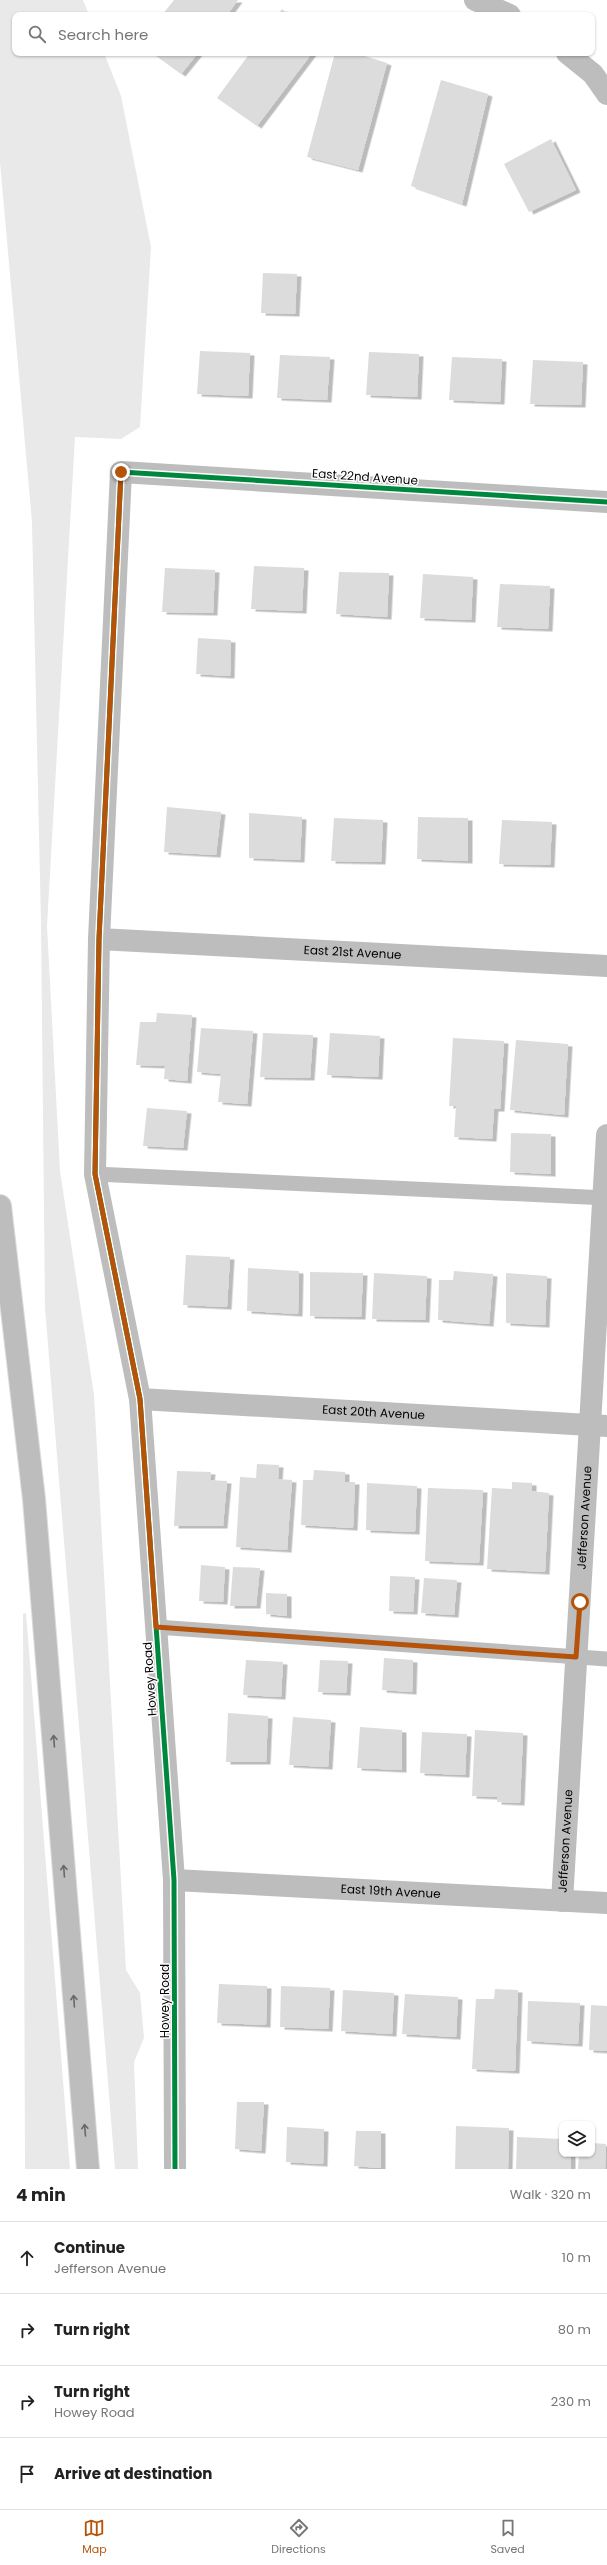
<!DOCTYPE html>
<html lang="en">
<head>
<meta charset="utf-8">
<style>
	body { margin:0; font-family:Poppins,sans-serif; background:#f6f6f6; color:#222 }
	.controls { position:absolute; right:12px; bottom:12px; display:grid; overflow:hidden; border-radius:8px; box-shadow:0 1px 3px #0004 }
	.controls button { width:36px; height:36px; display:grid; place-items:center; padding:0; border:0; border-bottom:1px solid #e0e0e0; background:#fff; color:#222; font:20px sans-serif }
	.stop { position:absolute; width:12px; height:12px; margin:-9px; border:3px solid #b45309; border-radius:50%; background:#fff }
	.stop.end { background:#b45309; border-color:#fff; box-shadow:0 1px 4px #0008 }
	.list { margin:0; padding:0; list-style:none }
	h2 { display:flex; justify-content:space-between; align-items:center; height:52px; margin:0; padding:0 16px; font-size:17px }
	h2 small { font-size:13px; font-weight:400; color:#767676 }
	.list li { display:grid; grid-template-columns:26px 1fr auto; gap:12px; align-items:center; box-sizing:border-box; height:72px; padding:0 16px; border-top:1px solid #e0e0e0 }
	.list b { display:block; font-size:15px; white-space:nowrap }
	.list p { margin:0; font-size:13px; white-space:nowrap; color:#767676 }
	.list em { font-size:13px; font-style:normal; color:#767676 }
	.icon { flex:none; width:22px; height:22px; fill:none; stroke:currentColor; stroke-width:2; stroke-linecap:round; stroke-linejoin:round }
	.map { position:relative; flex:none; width:607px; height:2169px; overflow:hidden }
	.search { position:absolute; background:#fff; box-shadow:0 1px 3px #0004; left:12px; right:12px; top:12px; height:44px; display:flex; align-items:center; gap:10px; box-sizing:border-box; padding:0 14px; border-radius:8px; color:#767676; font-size:15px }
	.sheet { height:340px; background:#fff }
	nav { display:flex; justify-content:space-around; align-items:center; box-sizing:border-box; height:56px; border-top:1px solid #e0e0e0; background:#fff; font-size:11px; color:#767676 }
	nav a { display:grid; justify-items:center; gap:2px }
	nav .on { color:#b45309 }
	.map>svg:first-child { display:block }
	.green { fill:#e9e9e9 }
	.building { fill:#dcdcdc; filter:url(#shadow) }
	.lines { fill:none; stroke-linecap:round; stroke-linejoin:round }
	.motorway-casing { stroke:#dbdbdb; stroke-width:24 }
	.service { stroke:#bdbdbd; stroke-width:15 }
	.minor { stroke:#bdbdbd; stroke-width:22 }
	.motorway { stroke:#bdbdbd; stroke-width:22 }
	.cycleway-casing { stroke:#fff; stroke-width:8 }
	.cycleway { stroke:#00873e; stroke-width:5 }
	.oneway { stroke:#686868 }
	.route { stroke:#b45309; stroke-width:5 }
	.labels { text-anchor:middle; stroke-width:3; stroke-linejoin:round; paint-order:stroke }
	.street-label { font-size:12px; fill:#000; stroke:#fff }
</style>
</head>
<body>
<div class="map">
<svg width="607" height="2169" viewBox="0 0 607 2169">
	<defs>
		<filter id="shadow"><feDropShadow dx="4.5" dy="2.5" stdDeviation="0" flood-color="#0004"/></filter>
	</defs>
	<rect width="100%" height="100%" fill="#fff"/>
	<path class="green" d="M0,0H83L89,15H15V53H104L121,96L151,247L140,427L121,439L75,437L47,926L60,1171L94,1395L126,1970L140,1993L144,2038L134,2062L138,2169H115L45,1308L41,923L32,522L0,162Z
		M26,1613L70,2169H25L23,1614Z"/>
	<path class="building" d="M174,0H238L227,15H162Z
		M282,9L289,15H278Z
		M152,53H198L181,74Z
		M250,53H312L257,126L217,98Z
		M335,53H355L387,63L358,170L307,157Z
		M441,80L488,94L462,204L411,186Z
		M551,139L576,190L529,212L504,164Z
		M263,273L297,274L295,314L261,313Z
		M200,351L250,353L248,396L197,394Z
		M369,352L419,354L417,397L366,395Z
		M280,355L330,357L327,400L277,398Z
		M452,357L502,359L500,402L449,400Z
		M533,360L583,362L581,405L530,404Z
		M254,566L304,568L302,611L251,609Z
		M165,568L215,570L213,613L162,612Z
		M339,572L389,573L387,617L336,614Z
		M423,574L473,577L471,620L420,618Z
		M500,584L550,586L548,629L497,627Z
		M198,638L231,640L230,676L196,674Z
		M167,807L221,812L216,855L164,852Z
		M249,813L302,817L300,860L249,858Z
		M418,817L468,818V861L417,859Z
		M334,818L383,820L381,862L331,861Z
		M502,820L552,822L550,865L499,864Z
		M157,1013L192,1015L187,1081L164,1079L165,1066L136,1065L140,1022H156Z
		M201,1028L253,1031L247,1104L218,1102L221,1074L197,1072Z
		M263,1033L313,1035L310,1078L260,1077Z
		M330,1033L380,1036L378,1077L327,1075Z
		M453,1038L504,1041L500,1109H494L492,1139L454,1137L456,1106H449Z
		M516,1040L568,1044L564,1115L510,1110Z
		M147,1108L187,1111L183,1148L143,1146Z
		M511,1133L551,1134V1174L510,1172Z
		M186,1255L230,1257L227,1307L183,1305Z
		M248,1268L299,1271L298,1314L247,1311Z
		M454,1271L493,1274L489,1324L438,1320L439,1280H453Z
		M310,1272L363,1273L361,1317L310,1316Z
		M374,1273L427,1276L425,1320L372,1319Z
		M506,1273L547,1276L545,1325L506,1323Z
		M257,1464L279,1465L278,1479L292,1480L287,1550L236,1547L240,1477L256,1478Z
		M314,1470L345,1472V1482H355L353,1528L301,1525L303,1480H313Z
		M177,1471L211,1472L210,1480L227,1481L223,1526H174Z
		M512,1482L532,1483V1491L549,1493L545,1572L487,1569L492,1488L512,1489Z
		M367,1483L417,1486L415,1532L366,1530Z
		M428,1488L483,1490L479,1563L425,1561Z
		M201,1565L225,1567L223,1602L199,1601Z
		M233,1567L260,1568L256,1606H230Z
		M390,1576L415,1577L413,1612L389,1611Z
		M424,1578L457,1580L454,1615L421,1613Z
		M266,1593L287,1594V1616L266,1614Z
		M384,1658L413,1660L412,1692L382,1690Z
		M246,1660L283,1662L281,1697L243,1695Z
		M320,1660L348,1661L346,1693L318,1692Z
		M228,1713L268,1716L266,1762H226Z
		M293,1717L331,1720L328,1767L289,1765Z
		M360,1727L402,1730V1770L357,1768Z
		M475,1730L523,1733L520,1803L497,1802V1797L472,1796Z
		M422,1732L467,1734L465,1775L420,1773Z
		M219,1984L267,1986L266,2025L217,2023Z
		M281,1986L330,1988L328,2029L280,2027Z
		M495,1989L518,1990L515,2071L472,2069L476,1999H494Z
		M343,1990L394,1993L392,2034L341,2031Z
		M405,1994L458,1997L456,2037L402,2034Z
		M528,2001L580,2003L578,2044L527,2041Z
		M591,2005L607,2006V2051L589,2050Z
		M237,2102H264L261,2151L235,2149Z
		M456,2126L509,2128L508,2169H455Z
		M287,2127L324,2129L323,2164L286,2162Z
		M356,2131H381V2168L354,2166Z
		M517,2137L562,2139V2154H571V2169H516Z
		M592,2143L606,2144L605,2169H578L579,2154H592Z"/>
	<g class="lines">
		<defs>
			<path id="motorway" d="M0,1206L34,1499L88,2169"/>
		</defs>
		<use href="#motorway" class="motorway-casing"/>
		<path class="service" d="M95,1174L607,1198
			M156,1627L607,1659"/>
		<g class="minor">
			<path d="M475,0L510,15"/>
			<path d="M567,53L593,74L607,94"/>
			<path id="s1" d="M99,939L607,966"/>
			<path id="s2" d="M140,1399L607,1426"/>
			<path id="s3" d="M174,1880L607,1903"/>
			<path id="s4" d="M562,1901L607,1135"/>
			<path d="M175,2169L174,1880L140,1399L95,1174L99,939L121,472L607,502"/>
		</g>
		<use href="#motorway" class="motorway"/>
		<defs>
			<path id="cycleway" d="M175,2169L174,1880L140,1399L95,1174L99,939L121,472L607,502"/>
		</defs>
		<use href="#cycleway" class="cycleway-casing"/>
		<use href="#cycleway" class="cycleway"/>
	</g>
	<defs><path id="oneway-shaft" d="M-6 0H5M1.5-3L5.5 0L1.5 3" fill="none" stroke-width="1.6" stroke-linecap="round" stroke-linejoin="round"/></defs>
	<g class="oneway">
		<use href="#oneway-shaft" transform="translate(54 1741) rotate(-94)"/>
		<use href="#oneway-shaft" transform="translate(64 1871) rotate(-94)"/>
		<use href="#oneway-shaft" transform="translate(74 2001) rotate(-94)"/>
		<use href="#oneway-shaft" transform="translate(85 2130) rotate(-95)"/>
	</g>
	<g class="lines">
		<path class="route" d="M121,472L99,939L95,1174L140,1399L156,1627L576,1657L580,1602"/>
	</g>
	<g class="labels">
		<g class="street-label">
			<text transform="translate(365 477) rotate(4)" y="4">East 22nd Avenue</text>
			<text dy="4" stroke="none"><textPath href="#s1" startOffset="254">East 21st Avenue</textPath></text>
			<text dy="4" stroke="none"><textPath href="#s2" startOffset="234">East 20th Avenue</textPath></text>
			<text dy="4" stroke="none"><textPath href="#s4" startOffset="384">Jefferson Avenue</textPath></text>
			<text transform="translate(150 1679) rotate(-94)" y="4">Howey Road</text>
			<text dy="4" stroke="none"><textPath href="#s4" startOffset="60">Jefferson Avenue</textPath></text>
			<text dy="4" stroke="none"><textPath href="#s3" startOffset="217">East 19th Avenue</textPath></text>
			<text transform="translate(165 2001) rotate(-90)" y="4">Howey Road</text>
		</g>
	</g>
</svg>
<div class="controls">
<button><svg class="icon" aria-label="layers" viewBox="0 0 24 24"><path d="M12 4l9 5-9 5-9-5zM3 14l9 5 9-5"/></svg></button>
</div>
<div class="stop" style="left:580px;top:1602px"></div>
<div class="stop end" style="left:121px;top:472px"></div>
<div class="search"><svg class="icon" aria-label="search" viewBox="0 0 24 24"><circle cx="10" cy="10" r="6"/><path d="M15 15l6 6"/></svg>Search here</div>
</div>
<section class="sheet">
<h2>4 min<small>Walk · 320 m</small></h2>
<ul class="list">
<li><svg class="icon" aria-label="ahead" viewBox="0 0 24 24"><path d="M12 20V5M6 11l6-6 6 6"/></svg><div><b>Continue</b><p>Jefferson Avenue</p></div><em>10 m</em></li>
<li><svg class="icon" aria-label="right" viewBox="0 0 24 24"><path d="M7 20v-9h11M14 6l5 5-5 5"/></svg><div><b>Turn right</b></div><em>80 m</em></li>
<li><svg class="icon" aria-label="right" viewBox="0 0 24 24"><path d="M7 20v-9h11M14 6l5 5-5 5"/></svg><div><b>Turn right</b><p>Howey Road</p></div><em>230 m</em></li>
<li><svg class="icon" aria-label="arrive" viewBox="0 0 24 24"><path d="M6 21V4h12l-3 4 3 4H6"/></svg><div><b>Arrive at destination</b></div></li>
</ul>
</section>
<nav>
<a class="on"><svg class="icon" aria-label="map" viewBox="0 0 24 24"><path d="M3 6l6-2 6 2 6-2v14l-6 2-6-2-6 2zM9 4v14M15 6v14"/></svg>Map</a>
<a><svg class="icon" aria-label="directions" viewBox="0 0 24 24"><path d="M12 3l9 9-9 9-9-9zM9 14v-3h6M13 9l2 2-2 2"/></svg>Directions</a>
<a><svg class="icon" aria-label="saved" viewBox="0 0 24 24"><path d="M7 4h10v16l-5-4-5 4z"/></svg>Saved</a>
</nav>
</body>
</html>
